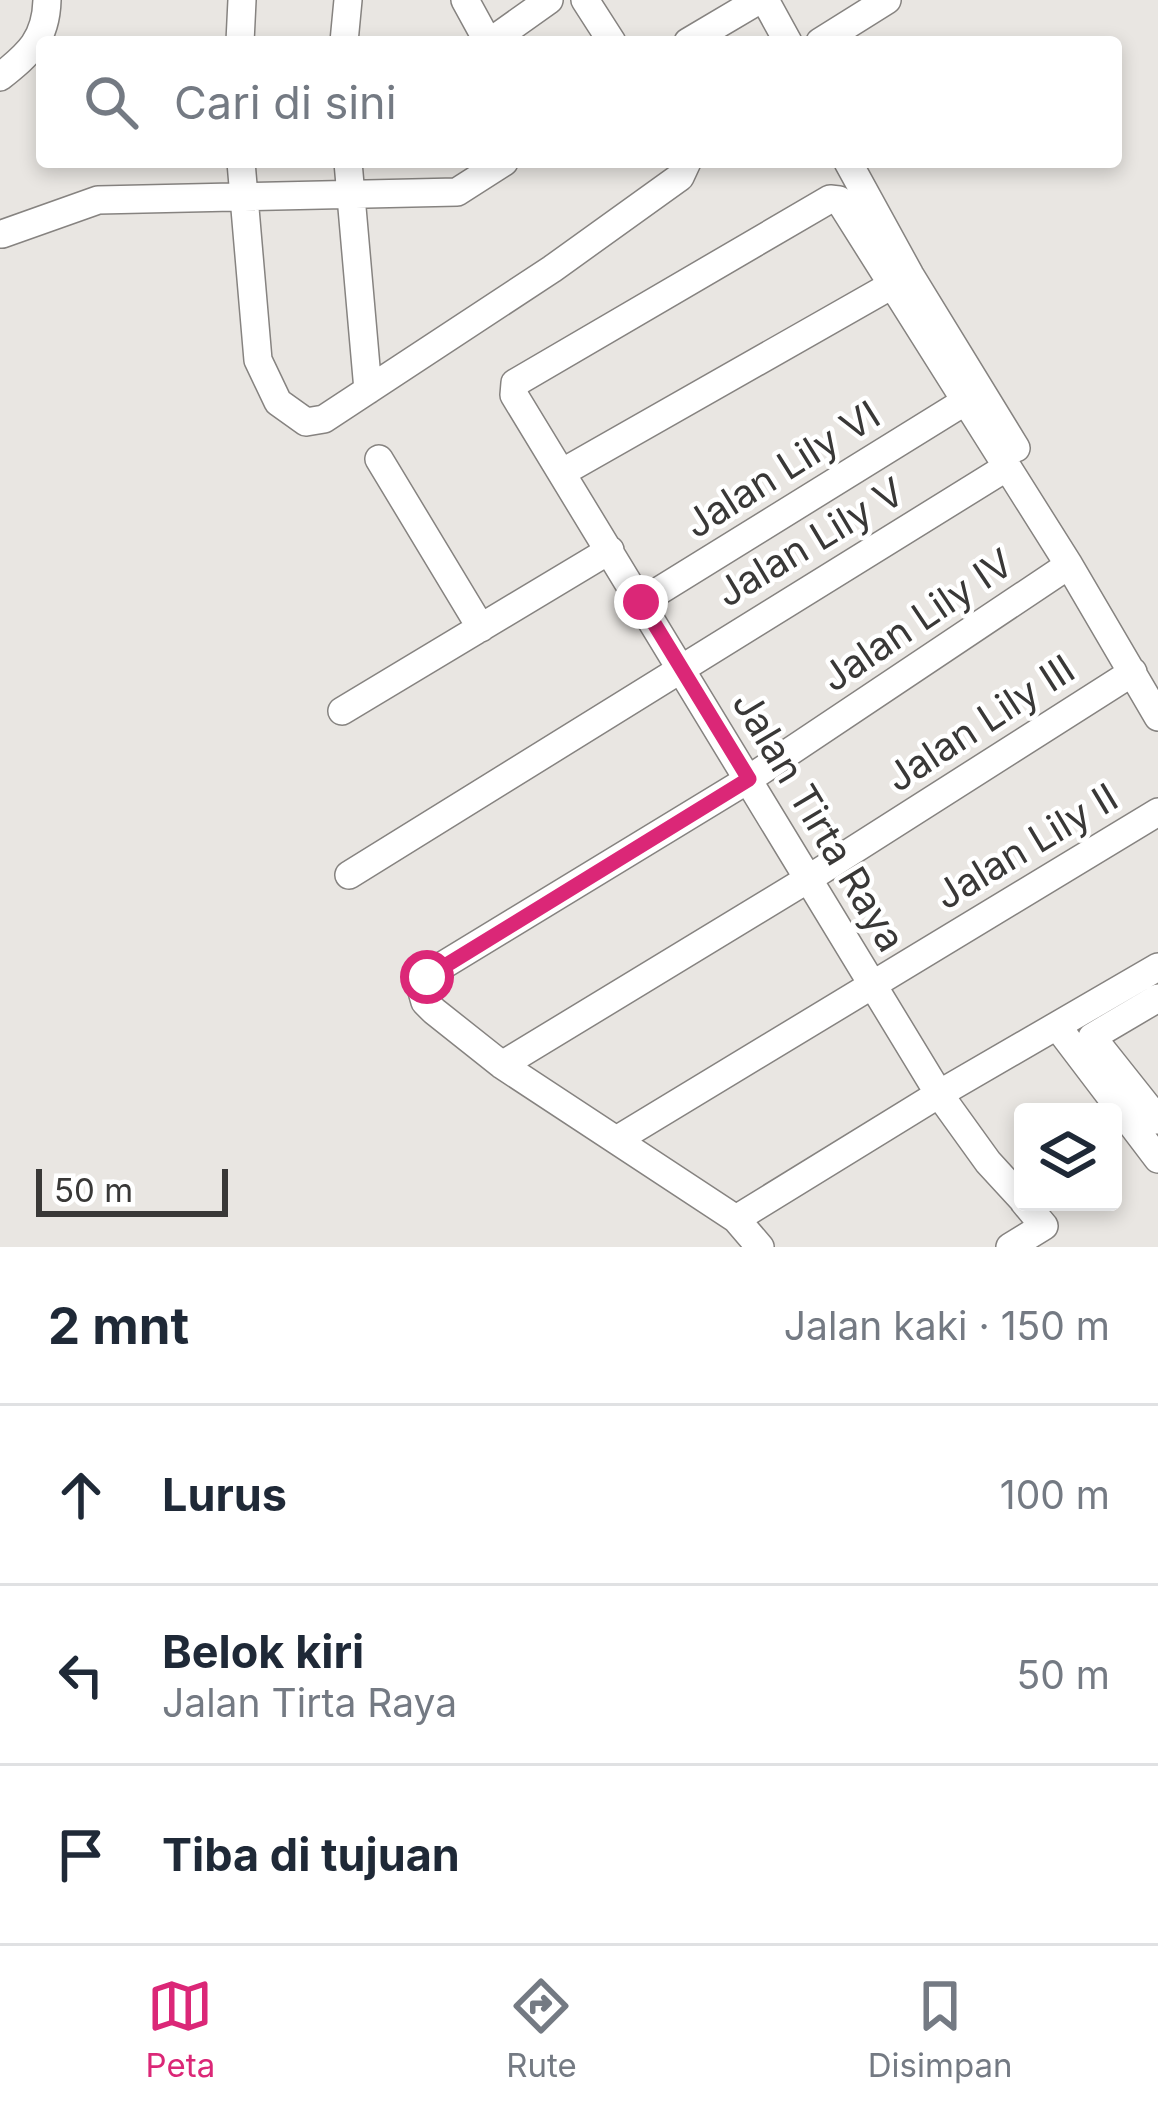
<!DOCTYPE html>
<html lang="id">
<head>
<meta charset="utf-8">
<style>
	body { margin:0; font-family:Inter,sans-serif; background:#f6f6f7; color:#1f2937 }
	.controls { position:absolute; right:36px; bottom:36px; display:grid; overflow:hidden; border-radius:12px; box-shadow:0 6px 18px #0003 }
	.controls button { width:108px; height:108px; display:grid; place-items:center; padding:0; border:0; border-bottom:3px solid #e0e1e3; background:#fff; color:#1f2937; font:60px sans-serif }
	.scale { position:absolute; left:36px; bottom:30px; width:192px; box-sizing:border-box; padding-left:12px; border:6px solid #393837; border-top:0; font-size:33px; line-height:42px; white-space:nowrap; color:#393837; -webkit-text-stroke:9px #fff; paint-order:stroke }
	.stop { position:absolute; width:36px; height:36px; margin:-27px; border:9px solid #db2777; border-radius:50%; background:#fff }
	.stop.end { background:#db2777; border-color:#fff; box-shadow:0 3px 12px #0008 }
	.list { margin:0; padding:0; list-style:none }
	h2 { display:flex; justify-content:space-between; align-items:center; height:156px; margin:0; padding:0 48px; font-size:51px }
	h2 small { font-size:39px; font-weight:400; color:#747a83 }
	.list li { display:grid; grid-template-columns:78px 1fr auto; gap:36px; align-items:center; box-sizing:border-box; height:180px; padding:0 48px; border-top:3px solid #e0e1e3 }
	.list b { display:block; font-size:45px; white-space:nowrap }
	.list p { margin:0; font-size:39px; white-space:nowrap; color:#747a83 }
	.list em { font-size:39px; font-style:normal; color:#747a83 }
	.icon { flex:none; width:66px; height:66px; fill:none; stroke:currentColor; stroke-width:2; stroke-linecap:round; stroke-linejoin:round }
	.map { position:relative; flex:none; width:1158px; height:1247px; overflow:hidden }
	.search { position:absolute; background:#fff; box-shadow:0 6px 18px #0003; left:36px; right:36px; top:36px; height:132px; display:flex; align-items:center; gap:30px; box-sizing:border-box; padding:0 42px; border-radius:12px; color:#747a83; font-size:45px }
	.sheet { height:696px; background:#fff }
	nav { display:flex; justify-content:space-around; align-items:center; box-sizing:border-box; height:168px; border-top:3px solid #e0e1e3; background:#fff; font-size:33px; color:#747a83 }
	nav a { display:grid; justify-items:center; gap:6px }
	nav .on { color:#db2777 }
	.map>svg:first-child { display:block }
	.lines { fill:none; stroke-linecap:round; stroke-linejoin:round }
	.minor-casing { stroke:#868380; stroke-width:30 }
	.minor { stroke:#fff; stroke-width:27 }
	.route { stroke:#db2777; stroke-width:15 }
	.labels { text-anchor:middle; stroke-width:9; stroke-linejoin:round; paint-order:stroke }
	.street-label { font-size:39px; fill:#393837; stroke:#fff }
</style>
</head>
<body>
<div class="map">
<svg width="1158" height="1247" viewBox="0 0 1158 1247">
	<rect width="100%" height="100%" fill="#e9e6e2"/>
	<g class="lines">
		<defs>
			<path id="minor" d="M465,0L488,42
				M585,0L612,42
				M765,0L788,42
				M240,42L242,0
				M344,42L348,0
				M490,42L549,0
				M688,42L759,0
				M820,42L887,0
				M0,77C29,54 46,39 47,0
				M241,162L258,360L278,402L306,422L324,419L552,269L680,177L687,162
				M348,162L368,390
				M848,162L910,275L1016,448
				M2,234L98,200L457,192L504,162
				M379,459L481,628
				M563,472L892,285
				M641,602L964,402
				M342,711L610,550
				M349,875L1007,467
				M1158,998L1092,1037L1158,1120
				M1057,1026L1158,1159
				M502,1065L808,879L1133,672
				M618,1139L1158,812
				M1023,1200L988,1162L939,1094L514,395L515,383L830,199L839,200L1069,565L1158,717
				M736,1219L939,1094L1158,967
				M760,1247L736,1219L502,1065L434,1011L425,1002L421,988L432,972L749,779L1069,565
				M1010,1247L1044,1226L1024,1202"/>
		</defs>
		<use href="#minor" class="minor-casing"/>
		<use href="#minor" class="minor"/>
	</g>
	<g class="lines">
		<path class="route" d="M427,977L749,779L641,602"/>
	</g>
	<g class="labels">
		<g class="street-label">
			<text transform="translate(782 469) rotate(-32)" y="14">Jalan Lily VI</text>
			<text transform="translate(810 542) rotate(-31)" y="14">Jalan Lily V</text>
			<text transform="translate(917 620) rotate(-34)" y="14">Jalan Lily IV</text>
			<text transform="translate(980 723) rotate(-33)" y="14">Jalan Lily III</text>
			<text transform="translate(819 821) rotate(59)" y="14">Jalan Tirta Raya</text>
			<text transform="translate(1026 846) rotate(-31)" y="14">Jalan Lily II</text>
		</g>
	</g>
</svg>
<div class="controls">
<button><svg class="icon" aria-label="layers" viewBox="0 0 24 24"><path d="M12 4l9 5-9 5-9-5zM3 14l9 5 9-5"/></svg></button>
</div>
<div class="scale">50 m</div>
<div class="stop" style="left:427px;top:977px"></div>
<div class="stop end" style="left:641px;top:602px"></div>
<div class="search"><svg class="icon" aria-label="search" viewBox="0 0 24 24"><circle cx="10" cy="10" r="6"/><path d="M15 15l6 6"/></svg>Cari di sini</div>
</div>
<section class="sheet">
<h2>2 mnt<small>Jalan kaki · 150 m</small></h2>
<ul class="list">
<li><svg class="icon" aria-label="ahead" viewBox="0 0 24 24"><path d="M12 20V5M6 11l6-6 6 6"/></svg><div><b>Lurus</b></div><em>100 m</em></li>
<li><svg class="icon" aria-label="left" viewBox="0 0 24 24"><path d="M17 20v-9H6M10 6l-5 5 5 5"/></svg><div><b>Belok kiri</b><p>Jalan Tirta Raya</p></div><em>50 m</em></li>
<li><svg class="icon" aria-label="arrive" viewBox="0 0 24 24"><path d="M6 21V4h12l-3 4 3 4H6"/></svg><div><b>Tiba di tujuan</b></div></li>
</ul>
</section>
<nav>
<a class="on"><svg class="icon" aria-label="map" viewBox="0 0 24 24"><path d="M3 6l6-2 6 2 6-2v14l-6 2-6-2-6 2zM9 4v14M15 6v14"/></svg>Peta</a>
<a><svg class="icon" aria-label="directions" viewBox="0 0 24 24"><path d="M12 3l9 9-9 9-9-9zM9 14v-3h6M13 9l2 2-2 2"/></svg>Rute</a>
<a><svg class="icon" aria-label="saved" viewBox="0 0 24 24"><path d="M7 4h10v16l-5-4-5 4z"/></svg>Disimpan</a>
</nav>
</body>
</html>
